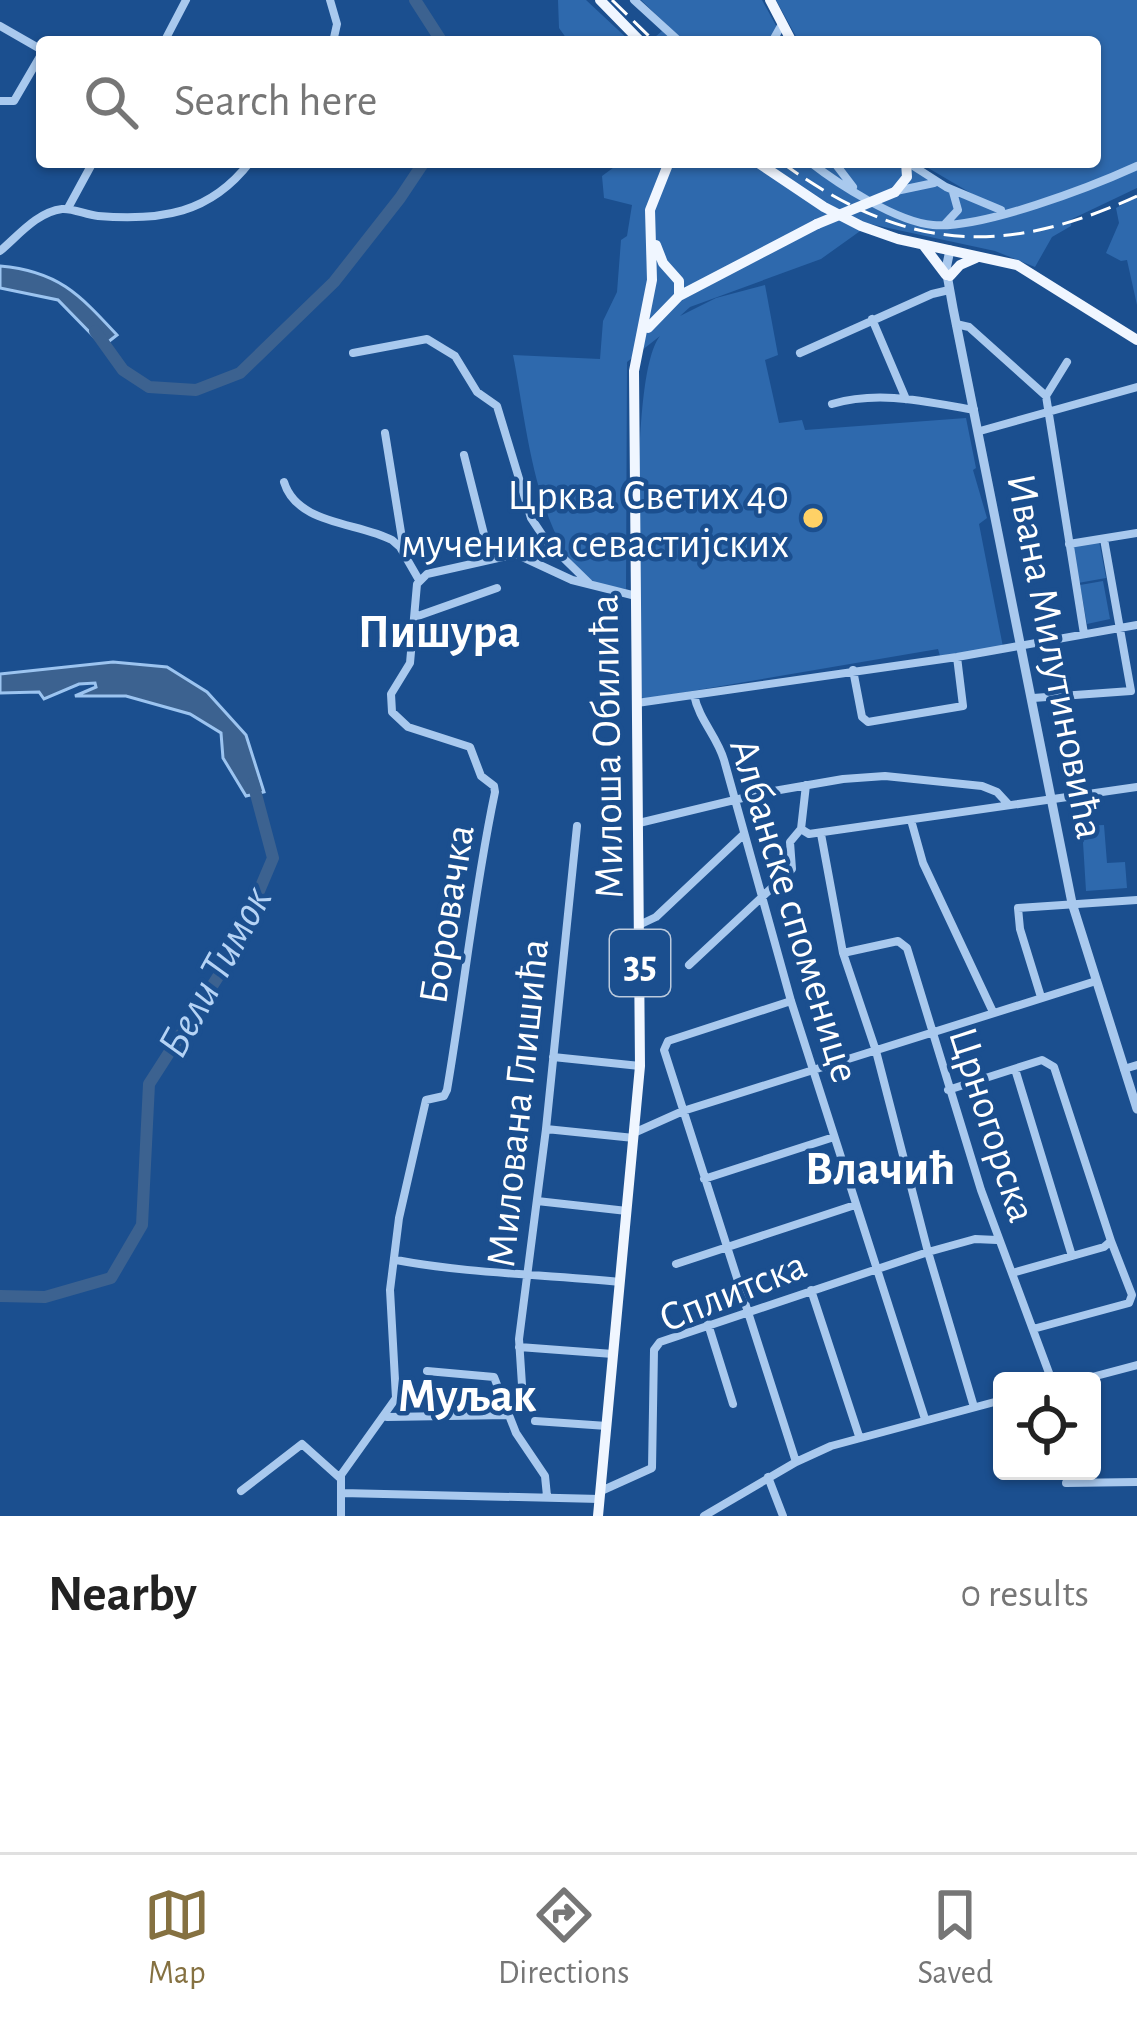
<!DOCTYPE html>
<html lang="en">
<head>
<meta charset="utf-8">
<style>
	body { margin:0; font-family:"Alegreya Sans",sans-serif; background:#f2f2f2; color:#222 }
	.controls { position:absolute; right:36px; bottom:36px; display:grid; overflow:hidden; border-radius:12px; box-shadow:0 3px 9px #0004 }
	.controls button { width:108px; height:108px; display:grid; place-items:center; padding:0; border:0; border-bottom:3px solid #e0e0e0; background:#fff; color:#222; font:60px sans-serif }
	.list { margin:0; padding:0; list-style:none }
	h2 { display:flex; justify-content:space-between; align-items:center; height:156px; margin:0; padding:0 48px; font-size:51px }
	h2 small { font-size:39px; font-weight:400; color:#767676 }
	.icon { flex:none; width:66px; height:66px; fill:none; stroke:currentColor; stroke-width:2; stroke-linecap:round; stroke-linejoin:round }
	.map { position:relative; flex:none; width:1137px; height:1516px; overflow:hidden }
	.search { position:absolute; background:#fff; box-shadow:0 3px 9px #0004; left:36px; right:36px; top:36px; height:132px; display:flex; align-items:center; gap:30px; box-sizing:border-box; padding:0 42px; border-radius:12px; color:#767676; font-size:45px }
	.sheet { height:336px; background:#fff }
	nav { display:flex; justify-content:space-around; align-items:center; box-sizing:border-box; height:168px; border-top:3px solid #e0e0e0; background:#fff; font-size:33px; color:#767676 }
	nav a { display:grid; justify-items:center; gap:6px }
	nav .on { color:#857141 }
	.map>svg:first-child { display:block }
	.green { fill:#2e69ad }
	.water { fill:#3c6290; stroke:#9cc4f0; stroke-width:3 }
	.lines { fill:none; stroke-linecap:round; stroke-linejoin:round }
	.river { stroke:#3c6290; stroke-width:12 }
	.minor { stroke:#a9c9ee; stroke-width:8 }
	.tertiary { stroke:#a9c9ee; stroke-width:9 }
	.primary { stroke:#f0f6ff; stroke-width:10 }
	.rail { stroke:#fff; stroke-width:3; stroke-dasharray:21 9; stroke-linecap:butt }
	.primary-bridge { stroke:#f0f6ff; stroke-width:10 }
	.poi-dot { fill:#ffd166; stroke:#1b4f8f; stroke-width:4.5 }
	.labels { text-anchor:middle; stroke-width:9; stroke-linejoin:round; paint-order:stroke }
	.shield { fill:#1b4f8f; stroke:#bbcadd; stroke-width:3 }
	.shield-label { font-size:39px; font-weight:bold; fill:#fff }
	.poi-label { font-size:42px; fill:#fff; stroke:#1b4f8f; text-anchor:end }
	.street-label { font-size:42px; fill:#fff; stroke:#1b4f8f }
	.water-label { font-size:45px; font-style:italic; fill:#b5d3f5; stroke:#1b4f8f }
	.quarter-label { font-size:48px; font-weight:bold; fill:#fff; stroke:#1b4f8f }
</style>
</head>
<body>
<div class="map">
<svg width="1137" height="1516" viewBox="0 0 1137 1516">
	<rect width="100%" height="100%" fill="#1b4f8f"/>
	<path class="green" d="M558,0H586L631,42H569L559,28Z
		M641,0H762L785,42H649L668,26Z
		M776,0H1137V188L1072,219L1071,226L1052,237L1035,267L995,251L870,224L821,259L690,307L680,316L716,298L765,285L778,355L765,360L779,423L802,420L805,430L966,418L976,468L973,470L987,518L979,524L1003,647L940,656L938,649L645,699L641,697C641,633 627,377 660,336L627,362L626,589C615,587 600,586 591,580C535,539 526,419 513,355L600,359L603,321L617,292L621,240L627,236L632,205L604,198L602,176L621,162H912L964,199L991,205L918,162H1095V42H799Z
		M1137,197V305L1127,260L1121,261L1106,253L1119,223L1116,208Z
		M1099,541L1106,578L1078,583L1071,546Z
		M1103,581L1110,619L1087,624L1080,585Z
		M1104,825L1107,863L1125,862L1127,888L1086,891L1082,826Z"/>
	<path class="water" d="M0,266C58,271 79,294 117,335L103,346L58,300L0,288Z
		M113,662L167,667L207,692L246,735L264,792L246,796L223,758L221,733L190,714L126,696H75L96,687L95,683L79,684L44,699L39,692L0,693V674Z"/>
	<g class="lines">
		<path class="river" d="M415,0L442,42
			M95,331L123,370L149,387L196,390L240,373L334,282L400,198L424,162
			M0,1296L45,1297L111,1278L142,1225L149,1084L232,955L273,858L253,783"/>
		<path class="minor" d="M330,0L337,24L333,42
			M634,0L680,42
			M0,26L42,50
			M164,42L186,0
			M772,42L782,24
			M0,101H14L42,53
			M810,162C838,184 897,222 933,225C982,229 1091,187 1137,166
			M834,162L853,187
			M907,162L946,187L1001,210
			M896,191L934,183
			M68,208L93,162
			M945,224L958,210L953,192
			M0,251C18,236 37,212 62,209C73,208 86,215 98,216C161,221 210,214 250,162
			M872,319L906,399
			M956,324L969,327L1046,396L1084,634
			M353,353L427,339L455,356L477,392L497,406L531,518L547,542L590,584
			M800,353L932,294L949,290
			M1046,396L1067,362
			M832,404C880,390 927,402 974,410
			M980,431L1137,387
			M385,433L404,551
			M464,455L490,558
			M284,482C297,525 358,522 392,540L400,547L419,580
			M1069,544L1137,533
			M415,617L497,588
			M853,670L862,717L868,722L963,706L957,657
			M694,695C699,720 717,736 724,760L791,1001L925,1419
			M1033,698L1131,691L1104,539
			M637,703L957,657L1137,625
			M806,785L801,829L809,834L1137,787
			M911,820L923,863L993,1012
			M639,823L768,792L843,779L885,776L982,786L997,792L1009,805
			M821,834L843,953L876,1051L928,1252L974,1407
			M639,925L656,917L743,835
			M843,953L898,941L907,948L981,1190L1052,1381
			M689,965L792,869L790,842L800,830
			M1041,997L1020,929L1018,908L1137,900
			M791,1001L668,1041L664,1050L796,1462
			M553,1057L640,1066
			M1015,1069L1072,1256
			M1124,1069L1137,1065
			M948,1090L1042,1060L1054,1067L1111,1241L1104,1247L1012,1273
			M546,1129L634,1138
			M636,1132L683,1111L1096,981
			M704,1179L834,1137
			M537,1201L627,1211
			M396,1260C470,1274 544,1274 620,1282
			M676,1264L855,1205
			M811,1290L859,1436
			M708,1324L733,1404
			M1033,1329L1129,1303L1132,1295L1111,1241
			M519,1347L613,1354
			M427,1371L494,1377L516,1433L545,1476L547,1496
			M1077,1381L1137,1365
			M522,1385L519,1339L546,1129L577,826
			M387,1417L508,1415
			M535,1421L607,1426
			M768,1477L783,1516
			M1066,1483L1137,1482
			M241,1491L302,1444L340,1478
			M601,1491L652,1468L654,1350L660,1342L928,1252L975,1239L997,1240
			M342,1493L600,1499
			M341,1516V1475L396,1398L390,1290L399,1218L426,1100L444,1096L447,1090C464,991 474,891 495,792L494,786L481,776L470,747L408,727L392,712L391,694L410,663L417,584L427,574L516,554L572,580L636,596
			M704,1516L796,1462L831,1446L1002,1400"/>
		<path class="tertiary" d="M950,250L946,269L953,308L1072,903L1137,1109"/>
		<path class="primary" d="M600,0L641,42
			M770,0L792,42
			M757,162L824,207L861,226L898,239L1017,265L1137,340
			M895,192L907,177L906,162
			M656,245L663,263L679,281V296
			M924,246L946,275
			M950,276L960,265L976,258
			M648,328L679,296L817,224
			M598,1516L640,1066L634,371L652,280L650,210L669,162"/>
		<path class="rail" d="M612,0L655,42
			M781,162C902,250 1000,259 1137,196"/>
		<path class="primary-bridge" d="M817,224L895,192"/>
	</g>
	<circle class="poi-dot" cx="813" cy="518" r="12"/>
	<g class="labels">
		<rect class="shield" x="610" y="930" width="60" height="66" rx="9"/>
		<g class="shield-label">
			<text x="640" y="977">35</text>
		</g>
		<g class="poi-label">
			<text x="789" y="509">Црква Светих 40<tspan x="789" dy="48">мученика севастијских</tspan></text>
		</g>
		<g class="street-label">
			<text transform="translate(1057 656) rotate(79)" y="15">Ивана Милутиновића</text>
			<text transform="translate(605 747) rotate(-91)" y="15">Милоша Обилића</text>
			<text transform="translate(796 910) rotate(73)" y="15">Албанске споменице</text>
			<text transform="translate(445 914) rotate(-81)" y="15">Боровачка</text>
			<text transform="translate(516 1103) rotate(-84)" y="15">Милована Глишића</text>
			<text transform="translate(994 1124) rotate(72)" y="15">Црногорска</text>
			<text transform="translate(732 1290) rotate(-22)" y="15">Сплитска</text>
		</g>
		<g class="water-label">
			<text transform="translate(213 971) rotate(-61)" y="16">Бели Тимок</text>
		</g>
		<g class="quarter-label">
			<text x="439" y="647">Пишура</text>
			<text x="880" y="1184">Влачић</text>
			<text x="467" y="1411">Муљак</text>
		</g>
	</g>
</svg>
<div class="controls">
<button><svg class="icon" aria-label="locate" viewBox="0 0 24 24"><circle cx="12" cy="12" r="6"/><path d="M12 2v4M12 18v4M2 12h4M18 12h4"/></svg></button>
</div>
<div class="search"><svg class="icon" aria-label="search" viewBox="0 0 24 24"><circle cx="10" cy="10" r="6"/><path d="M15 15l6 6"/></svg>Search here</div>
</div>
<section class="sheet">
<h2>Nearby<small>0 results</small></h2>
<ul class="list">
</ul>
</section>
<nav>
<a class="on"><svg class="icon" aria-label="map" viewBox="0 0 24 24"><path d="M3 6l6-2 6 2 6-2v14l-6 2-6-2-6 2zM9 4v14M15 6v14"/></svg>Map</a>
<a><svg class="icon" aria-label="directions" viewBox="0 0 24 24"><path d="M12 3l9 9-9 9-9-9zM9 14v-3h6M13 9l2 2-2 2"/></svg>Directions</a>
<a><svg class="icon" aria-label="saved" viewBox="0 0 24 24"><path d="M7 4h10v16l-5-4-5 4z"/></svg>Saved</a>
</nav>
</body>
</html>
